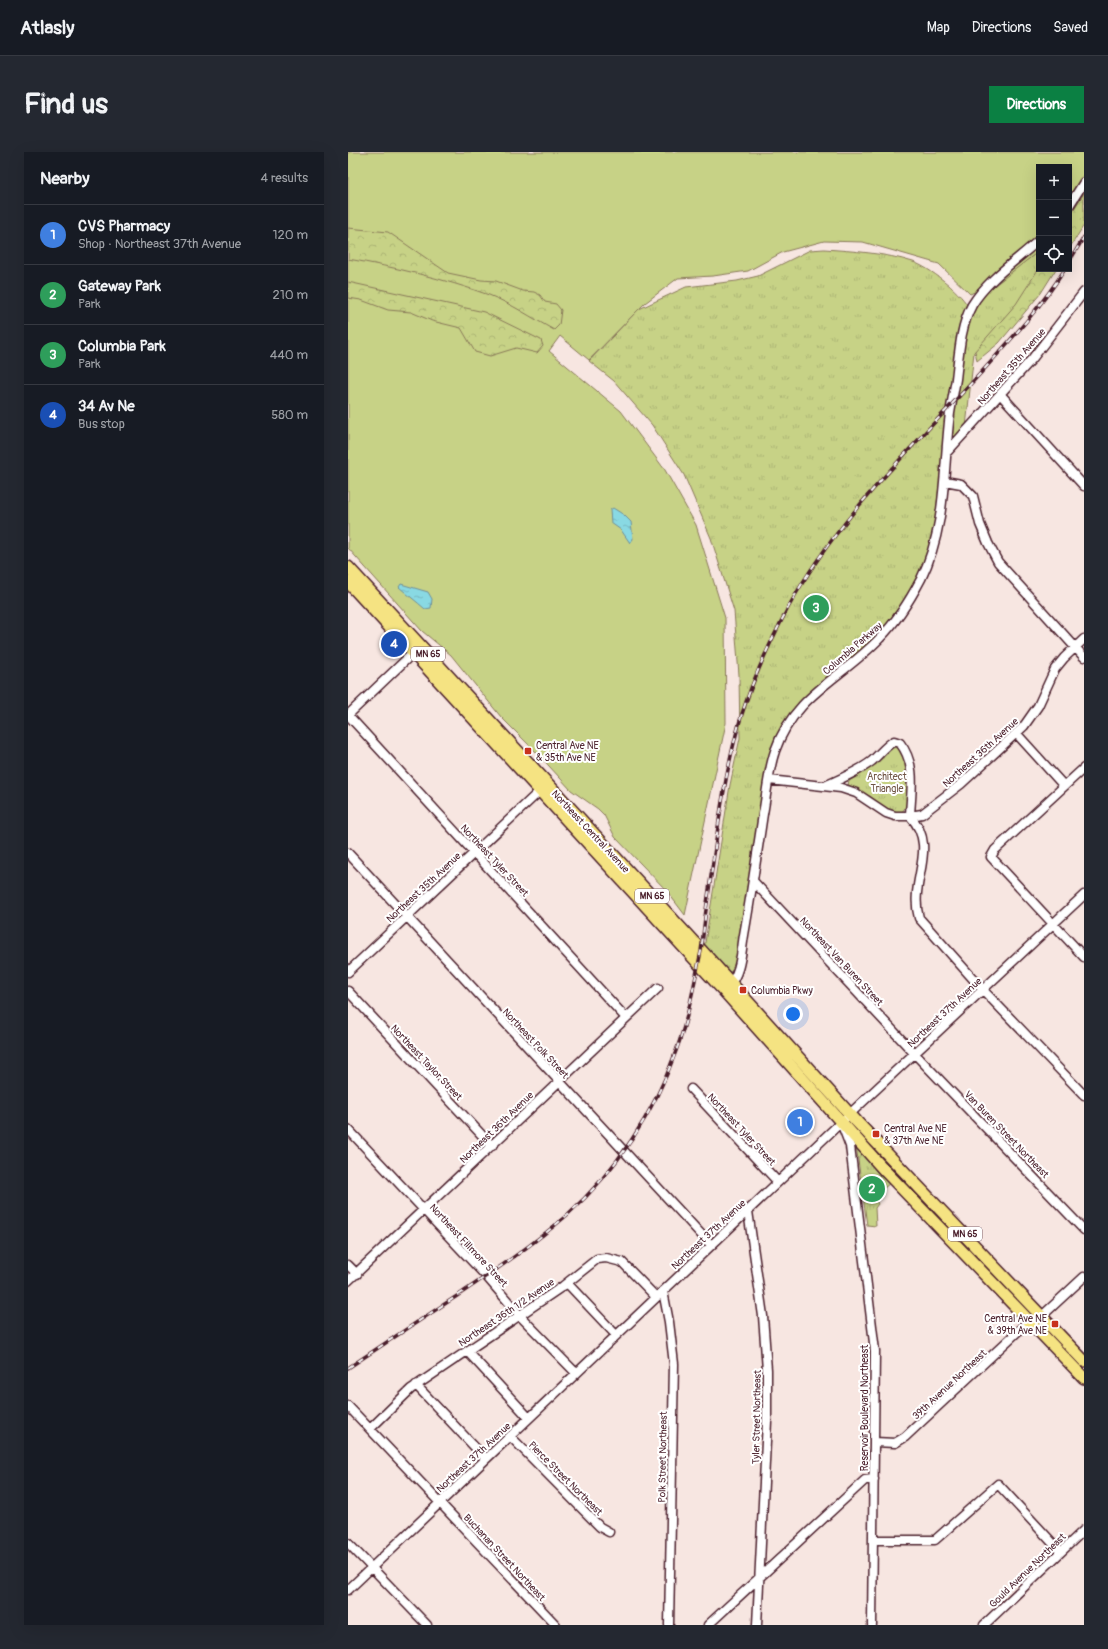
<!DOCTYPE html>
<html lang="en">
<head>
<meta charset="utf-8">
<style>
	body { margin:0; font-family:Pangolin,sans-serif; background:#242831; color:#f1f3f6 }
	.controls { position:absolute; right:12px; top:12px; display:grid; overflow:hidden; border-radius:0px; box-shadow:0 4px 16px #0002 }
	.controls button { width:36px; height:36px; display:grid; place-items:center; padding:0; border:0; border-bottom:1px solid #363941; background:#171b24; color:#f1f3f6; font:20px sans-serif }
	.you { position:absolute; left:445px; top:862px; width:14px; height:14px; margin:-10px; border:3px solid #fff; border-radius:50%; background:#1a73e8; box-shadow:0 0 0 6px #1a73e833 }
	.badge { display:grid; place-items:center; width:26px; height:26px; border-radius:50%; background:#0b8043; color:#fff; font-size:13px; font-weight:700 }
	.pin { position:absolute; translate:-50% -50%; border:2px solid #fff; box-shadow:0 1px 4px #0006 }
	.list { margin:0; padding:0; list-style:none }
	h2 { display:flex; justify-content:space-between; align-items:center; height:52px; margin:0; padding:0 16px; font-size:17px }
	h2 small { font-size:13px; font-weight:400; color:#9ea1a6 }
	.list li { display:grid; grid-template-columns:26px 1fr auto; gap:12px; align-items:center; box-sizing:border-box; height:60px; padding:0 16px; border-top:1px solid #363941 }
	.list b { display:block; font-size:15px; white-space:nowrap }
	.list p { margin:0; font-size:13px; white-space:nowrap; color:#9ea1a6 }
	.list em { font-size:13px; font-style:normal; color:#9ea1a6 }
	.icon { flex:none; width:22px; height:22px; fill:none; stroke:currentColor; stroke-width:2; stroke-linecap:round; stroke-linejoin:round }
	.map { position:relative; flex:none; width:736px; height:1473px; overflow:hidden; border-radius:0px }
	header { display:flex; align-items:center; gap:24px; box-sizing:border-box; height:56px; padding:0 20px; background:#171b24; border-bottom:1px solid #363941 }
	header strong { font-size:19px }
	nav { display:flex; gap:22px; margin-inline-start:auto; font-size:14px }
	.intro { display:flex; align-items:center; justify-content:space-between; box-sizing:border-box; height:96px; padding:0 24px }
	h1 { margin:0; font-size:28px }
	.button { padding:10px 18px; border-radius:0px; background:#0b8043; color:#fff; font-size:14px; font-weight:700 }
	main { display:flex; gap:24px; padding:0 24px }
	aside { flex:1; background:#171b24; border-radius:0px; box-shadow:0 4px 16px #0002 }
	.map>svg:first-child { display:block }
	.green { fill:#c7d286; stroke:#887858 }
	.forest { fill:url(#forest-crowns); stroke:#887858 }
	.park { fill:url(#park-tufts); stroke:#887858 }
	.water { fill:url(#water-ripples); stroke:#708f99 }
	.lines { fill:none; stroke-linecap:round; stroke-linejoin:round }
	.minor-casing { stroke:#4a1f2b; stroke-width:11 }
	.major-casing { stroke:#4a1f2b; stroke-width:14 }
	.minor { stroke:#fff; stroke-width:8 }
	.major { stroke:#f5e382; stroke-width:11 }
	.rail-casing { stroke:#4a1f2b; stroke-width:3.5 }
	.rail { stroke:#fff; stroke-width:2; stroke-dasharray:6; stroke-linecap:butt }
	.poi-dot { fill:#c8321e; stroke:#fff; stroke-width:1.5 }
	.labels { text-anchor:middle; stroke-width:4; stroke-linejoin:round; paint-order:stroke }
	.shield { fill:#fff; stroke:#80626b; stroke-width:1 }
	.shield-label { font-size:9px; font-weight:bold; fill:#4a1f2b }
	.street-label { font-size:10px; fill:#4a1f2b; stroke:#fff }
	.poi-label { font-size:10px; fill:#4a1f2b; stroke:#fff; text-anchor:start }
	.park-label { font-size:10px; fill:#705546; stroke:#fff }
</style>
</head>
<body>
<header>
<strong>Atlasly</strong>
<nav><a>Map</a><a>Directions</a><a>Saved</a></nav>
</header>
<div class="intro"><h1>Find us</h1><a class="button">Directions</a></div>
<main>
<aside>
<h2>Nearby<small>4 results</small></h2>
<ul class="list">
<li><span class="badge" style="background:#3f7fe0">1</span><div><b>CVS Pharmacy</b><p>Shop · Northeast 37th Avenue</p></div><em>120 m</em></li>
<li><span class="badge" style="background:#2e9e5b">2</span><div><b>Gateway Park</b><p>Park</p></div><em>210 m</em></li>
<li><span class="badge" style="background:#2e9e5b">3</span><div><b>Columbia Park</b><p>Park</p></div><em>440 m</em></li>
<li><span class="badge" style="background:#1a4fb4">4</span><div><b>34 Av Ne</b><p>Bus stop</p></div><em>580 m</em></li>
</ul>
</aside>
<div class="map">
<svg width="736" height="1473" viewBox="0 0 736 1473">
	<defs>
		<pattern id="forest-crowns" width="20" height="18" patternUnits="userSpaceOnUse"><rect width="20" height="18" fill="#c7d286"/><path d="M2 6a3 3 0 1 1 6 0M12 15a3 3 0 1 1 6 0" fill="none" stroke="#acb474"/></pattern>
		<pattern id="park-tufts" width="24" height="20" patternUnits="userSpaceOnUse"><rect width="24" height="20" fill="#c7d286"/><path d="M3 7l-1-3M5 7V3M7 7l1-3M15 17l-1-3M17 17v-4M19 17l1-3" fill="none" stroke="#acb474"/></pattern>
		<pattern id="water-ripples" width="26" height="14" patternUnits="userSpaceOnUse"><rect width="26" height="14" fill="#89d9e3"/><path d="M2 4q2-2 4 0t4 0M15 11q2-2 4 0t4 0" fill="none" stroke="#78bac3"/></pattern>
	</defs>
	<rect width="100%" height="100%" fill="#f7e6e1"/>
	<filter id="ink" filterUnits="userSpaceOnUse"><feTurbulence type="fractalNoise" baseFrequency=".025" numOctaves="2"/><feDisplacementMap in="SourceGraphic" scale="8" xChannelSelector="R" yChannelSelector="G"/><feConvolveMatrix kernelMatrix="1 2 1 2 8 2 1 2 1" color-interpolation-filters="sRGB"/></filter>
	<g filter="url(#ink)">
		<path class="green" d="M0,0H736V51L721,71V15H691V99L658,126L622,142L591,112L515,90L476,89L435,100L400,119L365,124L330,126L297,151L241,208L212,184L201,199L273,259L317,318L348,373L377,466L378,571L337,763L318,738L267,685L256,663L250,657L223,638L190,602L153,565L103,503L74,479L0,396Z"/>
		<path class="forest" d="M736,41V73L721,97V65Z
			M0,76L40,80L100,121L133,128L148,129L175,139L186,140L192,143L197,150L208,152L213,158L211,173L206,178C184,166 164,152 141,143C97,127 46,115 0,107Z
			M691,101V117H708L693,141L651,191L629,209L625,189Z
			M0,130L136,160L193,188L195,194L189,201L168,196L142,204L127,200L113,176L84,169L63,160L40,158L13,148L0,146Z"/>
		<path class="park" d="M476,97C505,99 537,101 565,110C582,116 610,138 620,154L691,99V116L668,152L626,200L618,275L594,304L587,371L583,390L569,427L549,460L517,496L447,555L427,587L420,614L387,817L382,820L377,819L356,797L382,633L392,586L391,523L386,459L363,386L336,323L304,273L266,229L241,209L291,157L338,135L389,129L410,124L462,98Z
			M546,595L552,596C554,601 557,605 558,610C563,623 563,652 553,661L539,659L523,645L500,633L501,629L530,610Z
			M508,993L532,1024L543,1030L526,1045L530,1052L527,1056L528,1074L519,1073Z"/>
		<path class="water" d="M265,356L276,363L283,370L285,387L282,391L273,378L263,371L262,358Z
			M53,432L80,440L84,447L83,456L77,457C68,449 60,443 51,435Z"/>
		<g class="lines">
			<defs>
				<path id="minor" d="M721,54L736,30
					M653,243L736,334
					M600,299L684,207L736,140
					M597,329L613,332L625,344L632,372L640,391L650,410L736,505
					M0,563L278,866
					M0,563L65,501
					M668,581L716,634
					M736,616L647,698L643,705L736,805
					M421,628L493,636L508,641L538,661L547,664H562L574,662L613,632L676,574L690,554L707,517L716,506L736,487
					M479,633C495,626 511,619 524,609C532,602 537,594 546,589L552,591C569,613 563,638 562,664C592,696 560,729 571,766L635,838L736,943
					M0,701L363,1093
					M406,730L566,901L736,1078
					M0,820L196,635
					M380,835C393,821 393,801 396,783C403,743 409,702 415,662C419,641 420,619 427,599C446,543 494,526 532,486C549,469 562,448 573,427C599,374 595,317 602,261C604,250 606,238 608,227C611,203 612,175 624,153C640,127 669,108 691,88
					M0,839L144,994
					M343,937L430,1030
					M494,973L502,994L527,1199L524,1473
					M0,977L138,1124L175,1167L228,1221
					M400,1059L415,1164L419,1218V1269L409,1473
					M0,1113L9,1122
					M0,1129L310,836
					M219,1131L268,1183
					M315,1139L321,1170L326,1212L321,1473
					M119,1199L181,1266
					M68,1233L138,1307
					M0,1254L208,1473
					M22,1277L63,1237L215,1134L249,1107L258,1106L274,1110L308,1145
					M162,1284L252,1375L261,1380
					M527,1290L547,1291L557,1285L682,1168L694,1164L736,1125
					M525,1388H587L650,1332L712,1399
					M0,1391L79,1473
					M0,1438L507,957L736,743
					M360,1473L517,1328L526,1327
					M636,1473L736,1378"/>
				<path id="major" d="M0,415L353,798L509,970L736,1209
					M0,430L376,839L538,1020L736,1226"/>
			</defs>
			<use href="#minor" class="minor-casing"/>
			<use href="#major" class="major-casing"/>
			<use href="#minor" class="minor"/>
			<use href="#major" class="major"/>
			<defs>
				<path id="rail" d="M721,110L736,85
					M0,1216C36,1192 72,1168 109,1144C146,1119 185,1093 219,1063C268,1019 306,961 328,899C340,867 346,833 353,799C355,786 356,772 358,758C367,700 373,640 388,583C399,539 419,496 440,456C490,363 570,291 640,213C667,183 695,152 717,117"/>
			</defs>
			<use href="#rail" class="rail-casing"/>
			<use href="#rail" class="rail"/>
		</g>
	</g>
	<g class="poi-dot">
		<rect x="176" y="595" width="8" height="8" rx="2"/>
		<rect x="391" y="834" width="8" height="8" rx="2"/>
		<rect x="524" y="978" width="8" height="8" rx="2"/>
		<rect x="703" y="1168" width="8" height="8" rx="2"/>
	</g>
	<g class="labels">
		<g class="shield">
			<rect x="63" y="495" width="34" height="14" rx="3"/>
			<rect x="287" y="737" width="34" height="14" rx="3"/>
			<rect x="600" y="1075" width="34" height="14" rx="3"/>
		</g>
		<g class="shield-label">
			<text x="80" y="505">MN 65</text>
			<text x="304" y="747">MN 65</text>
			<text x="617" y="1085">MN 65</text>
		</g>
		<g class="street-label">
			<text transform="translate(663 214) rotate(-49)" y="4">Northeast 35th Avenue</text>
			<text transform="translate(504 496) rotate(-41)" y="4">Columbia Parkway</text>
			<text transform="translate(632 600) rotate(-42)" y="4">Northeast 36th Avenue</text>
			<text transform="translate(243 679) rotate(47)" y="4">Northeast Central Avenue</text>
			<text transform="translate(147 708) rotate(47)" y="4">Northeast Tyler Street</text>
			<text transform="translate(75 735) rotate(-43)" y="4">Northeast 35th Avenue</text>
			<text transform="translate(494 809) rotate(47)" y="4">Northeast Van Buren Street</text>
			<text transform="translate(596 860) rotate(-43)" y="4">Northeast 37th Avenue</text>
			<text transform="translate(188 891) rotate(47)" y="4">Northeast Polk Street</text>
			<text transform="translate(79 910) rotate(47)" y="4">Northeast Taylor Street</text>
			<text transform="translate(148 975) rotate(-44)" y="4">Northeast 36th Avenue</text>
			<text transform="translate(394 977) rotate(47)" y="4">Northeast Tyler Street</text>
			<text transform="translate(659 982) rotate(46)" y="4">Van Buren Street Northeast</text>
			<text transform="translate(360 1082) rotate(-43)" y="4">Northeast 37th Avenue</text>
			<text transform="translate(121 1093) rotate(47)" y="4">Northeast Fillmore Street</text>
			<text transform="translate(158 1160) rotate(-34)" y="4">Northeast 36th 1/2 Avenue</text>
			<text transform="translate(601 1232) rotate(-43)" y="4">39th Avenue Northeast</text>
			<text transform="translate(516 1256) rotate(-90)" y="4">Reservoir Boulevard Northeast</text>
			<text transform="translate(408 1265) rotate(-89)" y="4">Tyler Street Northeast</text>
			<text transform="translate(125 1305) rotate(-43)" y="4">Northeast 37th Avenue</text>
			<text transform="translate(314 1305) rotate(-89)" y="4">Polk Street Northeast</text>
			<text transform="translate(218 1326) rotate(45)" y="4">Pierce Street Northeast</text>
			<text transform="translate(157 1405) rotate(47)" y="4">Buchanan Street Northeast</text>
			<text transform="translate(679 1418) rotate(-44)" y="4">Gould Avenue Northeast</text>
		</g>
		<g class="poi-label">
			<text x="188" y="597">Central Ave NE<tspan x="188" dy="12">&amp; 35th Ave NE</tspan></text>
			<text x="403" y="842">Columbia Pkwy</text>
			<text x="536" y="980">Central Ave NE<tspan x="536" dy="12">&amp; 37th Ave NE</tspan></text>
			<text x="699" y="1170" text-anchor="end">Central Ave NE<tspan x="699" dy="12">&amp; 39th Ave NE</tspan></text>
		</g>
		<g class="park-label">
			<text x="539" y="628">Architect<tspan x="539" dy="12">Triangle</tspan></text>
		</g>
	</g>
</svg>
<div class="controls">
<button>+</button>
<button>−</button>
<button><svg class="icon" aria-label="locate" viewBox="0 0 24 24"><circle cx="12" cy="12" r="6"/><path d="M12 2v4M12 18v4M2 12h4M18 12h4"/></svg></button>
</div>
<div class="you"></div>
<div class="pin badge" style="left:452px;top:970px;background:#3f7fe0">1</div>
<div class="pin badge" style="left:524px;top:1037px;background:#2e9e5b">2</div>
<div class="pin badge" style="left:468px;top:456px;background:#2e9e5b">3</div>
<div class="pin badge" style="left:46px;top:492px;background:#1a4fb4">4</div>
</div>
</main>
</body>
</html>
